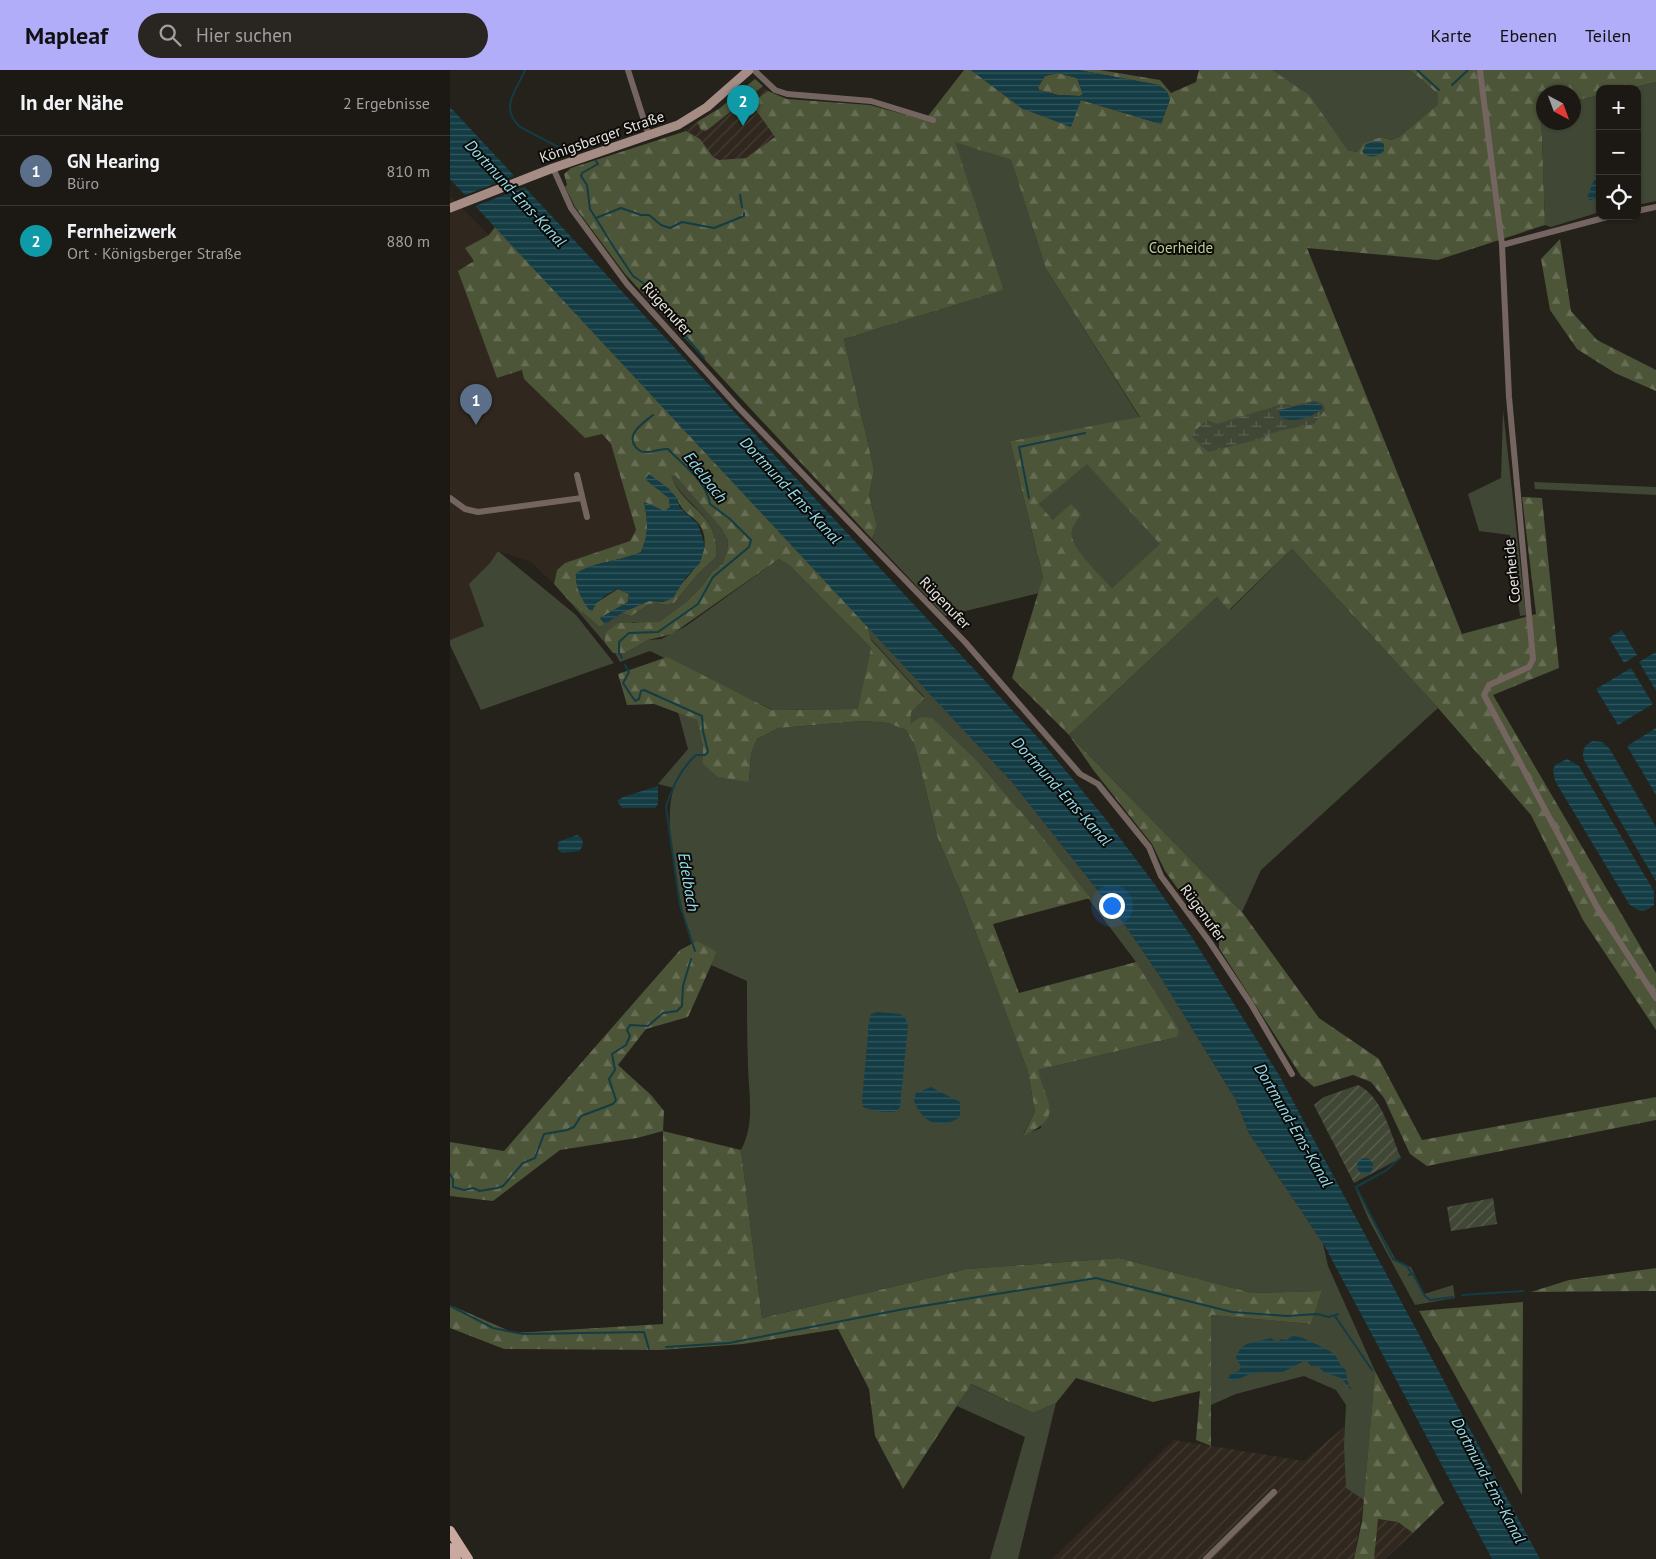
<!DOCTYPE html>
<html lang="de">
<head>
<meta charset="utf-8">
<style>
	body { margin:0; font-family:"PT Sans",sans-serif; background:#292622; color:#f1f3f6 }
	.controls { position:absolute; right:15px; top:15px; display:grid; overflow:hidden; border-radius:10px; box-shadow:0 1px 4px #0004 }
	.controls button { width:45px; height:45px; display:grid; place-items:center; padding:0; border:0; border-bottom:1px solid #3a3834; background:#1c1914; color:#f1f3f6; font:25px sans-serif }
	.compass { position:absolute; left:1086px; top:15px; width:45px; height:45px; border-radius:50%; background:#1c1914; box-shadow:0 1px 4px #0004; rotate:139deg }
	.you { position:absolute; left:661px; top:835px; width:18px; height:18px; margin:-12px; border:4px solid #fff; border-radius:50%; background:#1a73e8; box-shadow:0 0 0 8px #1a73e833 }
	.badge { display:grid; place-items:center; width:32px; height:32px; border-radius:50%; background:#b2adf9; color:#fff; font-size:16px; font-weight:700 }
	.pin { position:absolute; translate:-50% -41px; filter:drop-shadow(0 1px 2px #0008) }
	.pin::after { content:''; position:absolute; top:26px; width:18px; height:15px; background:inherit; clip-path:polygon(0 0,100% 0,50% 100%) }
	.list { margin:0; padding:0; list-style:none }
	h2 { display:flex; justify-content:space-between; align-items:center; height:65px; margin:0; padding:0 20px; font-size:21px }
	h2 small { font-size:16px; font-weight:400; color:#a0a0a0 }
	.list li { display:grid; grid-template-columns:32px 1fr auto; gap:15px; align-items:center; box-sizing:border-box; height:70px; padding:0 20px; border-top:1px solid #3a3834 }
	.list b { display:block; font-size:19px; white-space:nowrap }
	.list p { margin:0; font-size:16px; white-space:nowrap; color:#a0a0a0 }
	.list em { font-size:16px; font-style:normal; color:#a0a0a0 }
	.icon { flex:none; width:28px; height:28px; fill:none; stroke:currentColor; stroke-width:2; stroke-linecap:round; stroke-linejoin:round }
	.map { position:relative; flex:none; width:1206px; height:1489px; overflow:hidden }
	header { display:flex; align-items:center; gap:30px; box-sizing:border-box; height:70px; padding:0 25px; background:#b2adf9; color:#111 }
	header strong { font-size:24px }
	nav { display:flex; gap:28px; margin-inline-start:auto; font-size:18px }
	.search { width:350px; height:45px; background:#292622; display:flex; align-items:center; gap:12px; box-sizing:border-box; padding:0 18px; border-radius:28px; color:#a0a0a0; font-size:19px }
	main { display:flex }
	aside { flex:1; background:#1c1914 }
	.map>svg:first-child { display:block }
	.built { fill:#30281e }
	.industrial { fill:url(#industrial-furrows) }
	.grass { fill:#414735; fill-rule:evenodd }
	.forest { fill:url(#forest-firs); fill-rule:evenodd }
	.wetland { fill:url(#wetland-marsh); fill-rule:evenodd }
	.garden { fill:url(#garden-furrows) }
	.water { fill:url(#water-rules); fill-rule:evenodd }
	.pier { fill:#25211b }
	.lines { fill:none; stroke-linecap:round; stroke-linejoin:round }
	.stream { stroke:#133c45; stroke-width:2 }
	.street { stroke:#756560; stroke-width:6 }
	.secondary { stroke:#a58c84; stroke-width:9 }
	.primary { stroke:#caaaa0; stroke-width:10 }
	.labels { text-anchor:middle; stroke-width:4; stroke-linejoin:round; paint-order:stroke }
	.street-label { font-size:15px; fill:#e6e3e0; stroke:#0d0b08 }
	.park-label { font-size:15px; fill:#bdce96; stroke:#0d0b08 }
	.water-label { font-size:16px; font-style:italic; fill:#94def0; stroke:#0d0b08 }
</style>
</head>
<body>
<header>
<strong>Mapleaf</strong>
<div class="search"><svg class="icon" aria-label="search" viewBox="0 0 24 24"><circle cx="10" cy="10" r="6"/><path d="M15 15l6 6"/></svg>Hier suchen</div>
<nav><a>Karte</a><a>Ebenen</a><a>Teilen</a></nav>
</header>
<main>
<aside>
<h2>In der Nähe<small>2 Ergebnisse</small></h2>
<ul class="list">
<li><span class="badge" style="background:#5c6f8a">1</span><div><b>GN Hearing</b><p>Büro</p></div><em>810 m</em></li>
<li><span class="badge" style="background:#0f9aa8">2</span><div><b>Fernheizwerk</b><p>Ort · Königsberger Straße</p></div><em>880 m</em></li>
</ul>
</aside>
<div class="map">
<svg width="1206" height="1489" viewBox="0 0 1206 1489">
	<defs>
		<pattern id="industrial-furrows" width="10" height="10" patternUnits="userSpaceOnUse" patternTransform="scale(1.25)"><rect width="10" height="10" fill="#30281e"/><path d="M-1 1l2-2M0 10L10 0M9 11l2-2" fill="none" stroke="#443d34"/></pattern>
		<pattern id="forest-firs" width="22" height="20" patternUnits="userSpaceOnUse" patternTransform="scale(1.25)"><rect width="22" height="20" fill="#4c5537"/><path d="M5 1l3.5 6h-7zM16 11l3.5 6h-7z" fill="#666d54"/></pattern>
		<pattern id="wetland-marsh" width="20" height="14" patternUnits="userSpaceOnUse" patternTransform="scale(1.25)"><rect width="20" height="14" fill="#414735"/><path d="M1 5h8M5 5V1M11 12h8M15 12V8" fill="none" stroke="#5c6152"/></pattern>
		<pattern id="garden-furrows" width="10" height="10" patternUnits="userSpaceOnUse" patternTransform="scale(1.25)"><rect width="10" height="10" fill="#414735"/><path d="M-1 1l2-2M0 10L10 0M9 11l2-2" fill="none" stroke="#5c6152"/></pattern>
		<pattern id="water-rules" width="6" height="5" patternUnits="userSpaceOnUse" patternTransform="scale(1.25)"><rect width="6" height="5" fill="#133c45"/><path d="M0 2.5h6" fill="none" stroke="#355860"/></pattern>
	</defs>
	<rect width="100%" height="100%" fill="#25211b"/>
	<path class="built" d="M0,126L39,165L15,178L25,191L47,308L72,300L151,364L161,374L186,460L181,471L115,493L107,500L104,514L81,492L48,481L40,493L19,514L34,556L0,570Z"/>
	<path class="industrial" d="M305,9L318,21L304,31L331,67L270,111L234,60L270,38Z
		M895,1356L896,1418L914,1430L904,1489H602L724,1370L854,1391Z
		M927,1449L948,1452L963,1463L935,1489H924Z"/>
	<path class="grass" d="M822,0H960L988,24V34L949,67L941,70L931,67L913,73L907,82L898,80L878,52Z
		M1206,12V131L1187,135V19H1177Z
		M1150,25V106L1147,107L1140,130L1150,127V142L1101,157L1095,155L1091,38H1093L1094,52H1124V31Z
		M504,71L561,90L596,199L690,348L560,371L593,507L589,523L495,546L422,469L427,456L419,426L424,400L394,269L554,220Z
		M1053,340L1076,545L1070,546L1060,465L1029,461L1018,424L1051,408Z
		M637,393L711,474L662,518C648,502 623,484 621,462L603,450L589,434Z
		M225,404L271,458L278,470L277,482L272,494L262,502L253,515L236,532L209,552L200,554L183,552L155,563V573L120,532L150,557L171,543L181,546L198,535L205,533L217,535L224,533L248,504L266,487C270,445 236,438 220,406Z
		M1084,412L1206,417V425L1085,419Z
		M842,479L988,638L811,800L792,842L619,665L767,527L780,540Z
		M48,481L126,545L164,593L31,640L0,575V570L34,556L19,514L40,493Z
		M329,489L340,496L421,578L409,639L323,640L200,581L170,592L165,583H175L198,570L211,569L236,556Z
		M418,557L562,712L673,852L712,909L786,1030L799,1063L873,1173L878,1196L925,1301L914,1430L896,1418L894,1376L896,1335L886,1320L854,1306L786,1324L761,1335V1245L861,1254L872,1221L802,1223L669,1188L517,1199L312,1248L291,1080C305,1054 299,1026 298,997C297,968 297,939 297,911L261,895L267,882L242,875C231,842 211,750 224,718L208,714L238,679L228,642L247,650L253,678L252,693L299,712L301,684L307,669L329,658L413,651L438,653L456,660L464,674L468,688L487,766L513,828L578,1002L585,1041L573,1065L591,1058L588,1000L727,967L686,892L586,759L529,693L459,655L461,643L474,627L421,569ZM419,952L443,1042L413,1037Z
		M904,1115L947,1192L961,1197L974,1224L1003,1215L1005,1228L965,1235L919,1150Z
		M520,1314L583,1343L606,1333L568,1489H540L575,1367L507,1336Z"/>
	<path class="forest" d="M514,0H521L573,39L631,30L711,54L720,29L709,15L628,0H650L710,10L721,23L746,12L749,0H822L859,25L898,80L907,82L913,73L931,67L941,70L949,67L988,34V24L960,0H1206V12L1177,19H1150V25L1124,31V22H1094L1093,38L1091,39L1095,155L988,190L857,178L1012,564L1086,544L1072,427L1092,428L1109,598L1043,625L1206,903V960L1133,850L1081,745L988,638L842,479L779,540L767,527L619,665L792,842L869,948L929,989L972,1070L1206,1027V1050L977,1096L960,1084L934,1028L921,1012L903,1005L864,1017L851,1006L769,878V866L753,854L715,801L702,774L644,701L619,665L562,608L593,507L560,371L690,347L596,199L561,90L505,72L554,220L394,269L424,400L419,426L427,456L422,469L175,204L125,137L115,117L117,115L114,104L121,98L236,61L250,69L263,87L269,90L296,88L325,67L301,33L318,21L337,29L420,35L475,50ZM637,394L710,474L662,518C652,506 618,477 622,461C623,455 628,449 631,444L621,434L603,450L589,434Z
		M608,3L627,8L633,24L630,26L608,25L589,20L588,17L595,6Z
		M305,9L313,16L256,61L251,60L247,52L270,38Z
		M45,157L418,557L421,570L474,628L461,643L460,654L471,647L482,648L529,693L586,759L640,828L543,854L569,923L686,892L729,960L727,967L588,1000C597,1036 615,1046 573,1066L585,1041L578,1002L513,828L487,766L468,688L464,674L456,660L438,653L413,651L329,658L307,669L301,684L299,712L268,707L252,693L253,678L247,650L204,634L177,635L168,604L217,587L322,640L408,639L421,578L340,496L329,489L222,564L198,570L175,583H163L155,573V563L168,553L209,552L236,532L253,515L262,502L272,494L277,482L278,470L271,458L225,405L221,406C233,439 270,443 266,487L248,504L224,533L217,535L205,533L198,535L181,546L171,543L199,531L213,532C231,514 269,483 249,454C240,443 233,445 227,428L195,409L219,428L220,437L215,442L194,432C198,452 199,464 191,482C172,491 141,492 126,504C125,517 133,533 142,541L146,533L168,519L179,524L178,532L150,548L155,554L150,557L120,532L104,514L107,500L115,493L180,471L186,460L161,374L152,364L135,368L74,309L72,300L47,308L8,201L24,191L15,178L39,165Z
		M1110,169L1121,241L1147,270L1206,300V321L1165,303L1127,279L1100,240L1091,189Z
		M247,871L267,882L238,947L196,959L168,995L201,1025L214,1041L213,1061L291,1080L312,1248L517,1199L669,1188L802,1223L872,1221L861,1254L761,1245V1376L746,1370L750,1321L703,1332L626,1308L606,1333L583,1343L521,1314L453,1419L425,1366L419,1319L388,1259L293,1274L210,1280L54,1279L0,1258V1235L64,1263L213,1254V1061L187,1068L110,1080L43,1131L0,1126V1072L54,1081L230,880Z
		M1206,1198V1221L1081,1222L1119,1210Z
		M1073,1232L1072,1425L969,1241Z
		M925,1301L994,1433L963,1463L948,1452L928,1449L924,1489H904L912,1451Z"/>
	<path class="wetland" d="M866,330L874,335L875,340L864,354L829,361L806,370L758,382L740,365L757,350L767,354L829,335L837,334L842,336ZM836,337H842L857,349H835Z"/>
	<path class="garden" d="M908,1015C933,1027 940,1063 951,1088L904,1113L864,1035L874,1027Z
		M1043,1128L1047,1154L1001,1161L997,1137Z"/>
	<path class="water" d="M521,0H628L709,15L717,21L720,29L711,54L631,30L621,57L573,39ZM608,3L627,8L633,24L630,26L608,25L589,20L588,17L595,6Z
		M0,37L592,672L654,747L703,812L743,869L829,1005L1090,1489H1042L873,1173L799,1063L786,1030L712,909L673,852L562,712L0,109Z
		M925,71H930L934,74V81C927,87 920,89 912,82L916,74Z
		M1150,106V127L1139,130L1137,128L1144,110Z
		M865,332L872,336V339C861,348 843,354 830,347L829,340Z
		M199,404L218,418L227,428L230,438L248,454L255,476L250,493L236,507L223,528L213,532L199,531L171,543L155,554L150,548L178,532L179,524L168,519C156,524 147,530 141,542C133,533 125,517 126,504C141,492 172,491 191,482C199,464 198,451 194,432L215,441L220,437L219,428L195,409Z
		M1172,560L1187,585L1174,593L1159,568Z
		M1206,582V621L1189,592Z
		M1181,598L1203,634L1168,655L1146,619Z
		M1206,658V725L1177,676Z
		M1143,671L1152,672L1159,678L1206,757V811L1135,692C1131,683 1133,675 1143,671Z
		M1117,689L1129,696L1204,821V835C1194,843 1188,842 1179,834L1105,711L1103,700L1105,695Z
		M208,716V734L205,738H172L167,731L173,727Z
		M127,765L132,768L133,774L130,781L112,783L108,780V772Z
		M427,942L450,944L455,947L458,956L450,1037L447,1041C437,1044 423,1041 413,1037L412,1031L419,952L421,944Z
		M481,1017L510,1032V1047C489,1061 473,1053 464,1031L466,1023Z
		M907 1096a8 8 0 1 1 16 0a8 8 0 1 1-16 0Z
		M843,1265C852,1267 878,1279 884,1284C889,1290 889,1295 896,1300L897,1310L902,1321L891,1308L874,1302L867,1296H861L856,1290L833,1302L803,1303L783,1311L778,1309L781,1303L789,1301L791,1296L786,1288C791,1270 805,1273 821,1268L826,1272L832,1269L837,1270Z"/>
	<path class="pier" d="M67,105L77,116L23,137L13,126Z"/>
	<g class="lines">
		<path class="stream" d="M75,0C66,22 49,37 70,57L112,79L139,73L142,78
			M967,0L989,20
			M1002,15L1018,0
			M146,91L148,94L132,103L131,106L137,115L140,139L165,179L183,206L196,215L213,240
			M290,125L292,137
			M146,148L171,138L191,145H199L211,155L220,158L232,152L264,158L294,146V143
			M216,244L254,288
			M579,428L569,377L635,363
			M172,588L169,583V572L179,563L208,562L248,534L263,507L299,477L301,470L280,449L260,434C257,412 233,395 218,379C210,378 203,383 195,382C191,382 187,379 185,376C176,364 194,352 203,345
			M175,595L179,602L173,613L185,631L189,629L191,621L194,620L252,646L253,661L258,682L255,685H246C230,699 222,717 216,737L230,835L245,881
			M950,1088L937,1100L906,1117L943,1189L957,1196L962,1204L959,1205
			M0,1104L3,1109V1117L14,1120L23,1118L30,1121L47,1118L53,1116L73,1093L85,1088L94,1064L117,1060L124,1057L131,1046L163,1034L166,1030L159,1009L165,1000L162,984L176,975L180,966L177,960L180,955L198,956L213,943L227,941L232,936L233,916L241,889
			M963,1204L975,1226L980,1230L1003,1227
			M1012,1225L1073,1221
			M0,1236L43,1258L73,1264L194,1262L199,1279
			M885,1246L922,1300
			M216,1277L279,1273L454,1239L646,1208L782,1242L837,1246L867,1244L879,1247L888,1244"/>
		<path class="street" d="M178,0L199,66
			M304,0L325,20L337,24L421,31L483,50
			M1030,0L1052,175L1059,327L1083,589L1079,597L1039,615L1034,625L1147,837L1206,928
			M103,98L121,138L177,214L289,338L515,572L630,704L648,714L699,777L711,806L759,871L801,934L842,1004
			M1187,141L1206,137
			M1052,175L1161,146
			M127,405L137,447
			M0,428L15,439L28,442L132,428
			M756,1489L824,1422"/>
		<path class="secondary" d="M0,138L103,98L228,55L257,37L299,0"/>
		<path class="primary" d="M0,1461L18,1489
			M0,1478L6,1489"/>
	</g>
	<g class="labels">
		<g class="street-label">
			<text transform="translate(152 67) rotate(-19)" y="5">Königsberger Straße</text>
			<text transform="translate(217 239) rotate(48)" y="5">Rügenufer</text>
			<text transform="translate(1062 501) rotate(-96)" y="5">Coerheide</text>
			<text transform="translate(495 533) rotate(46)" y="5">Rügenufer</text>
			<text transform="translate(753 843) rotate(54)" y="5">Rügenufer</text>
		</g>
		<g class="park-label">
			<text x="731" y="183">Coerheide</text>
		</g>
		<g class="water-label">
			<text transform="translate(66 123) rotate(47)" y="6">Dortmund-Ems-Kanal</text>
			<text transform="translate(256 407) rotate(52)" y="6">Edelbach</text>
			<text transform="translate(341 420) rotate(47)" y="6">Dortmund-Ems-Kanal</text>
			<text transform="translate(612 721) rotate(48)" y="6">Dortmund-Ems-Kanal</text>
			<text transform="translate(239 812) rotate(80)" y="6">Edelbach</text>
			<text transform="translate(844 1055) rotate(60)" y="6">Dortmund-Ems-Kanal</text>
			<text transform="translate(1039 1410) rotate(62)" y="6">Dortmund-Ems-Kanal</text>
		</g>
	</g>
</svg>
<div class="controls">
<button>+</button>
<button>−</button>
<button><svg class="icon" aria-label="locate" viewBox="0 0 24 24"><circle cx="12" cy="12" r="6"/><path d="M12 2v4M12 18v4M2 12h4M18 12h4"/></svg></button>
</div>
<svg class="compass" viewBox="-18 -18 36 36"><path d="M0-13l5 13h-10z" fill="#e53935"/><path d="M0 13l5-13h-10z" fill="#a0a0a0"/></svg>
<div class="you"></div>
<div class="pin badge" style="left:26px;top:355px;background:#5c6f8a">1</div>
<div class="pin badge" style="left:293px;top:56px;background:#0f9aa8">2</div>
</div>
</main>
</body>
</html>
